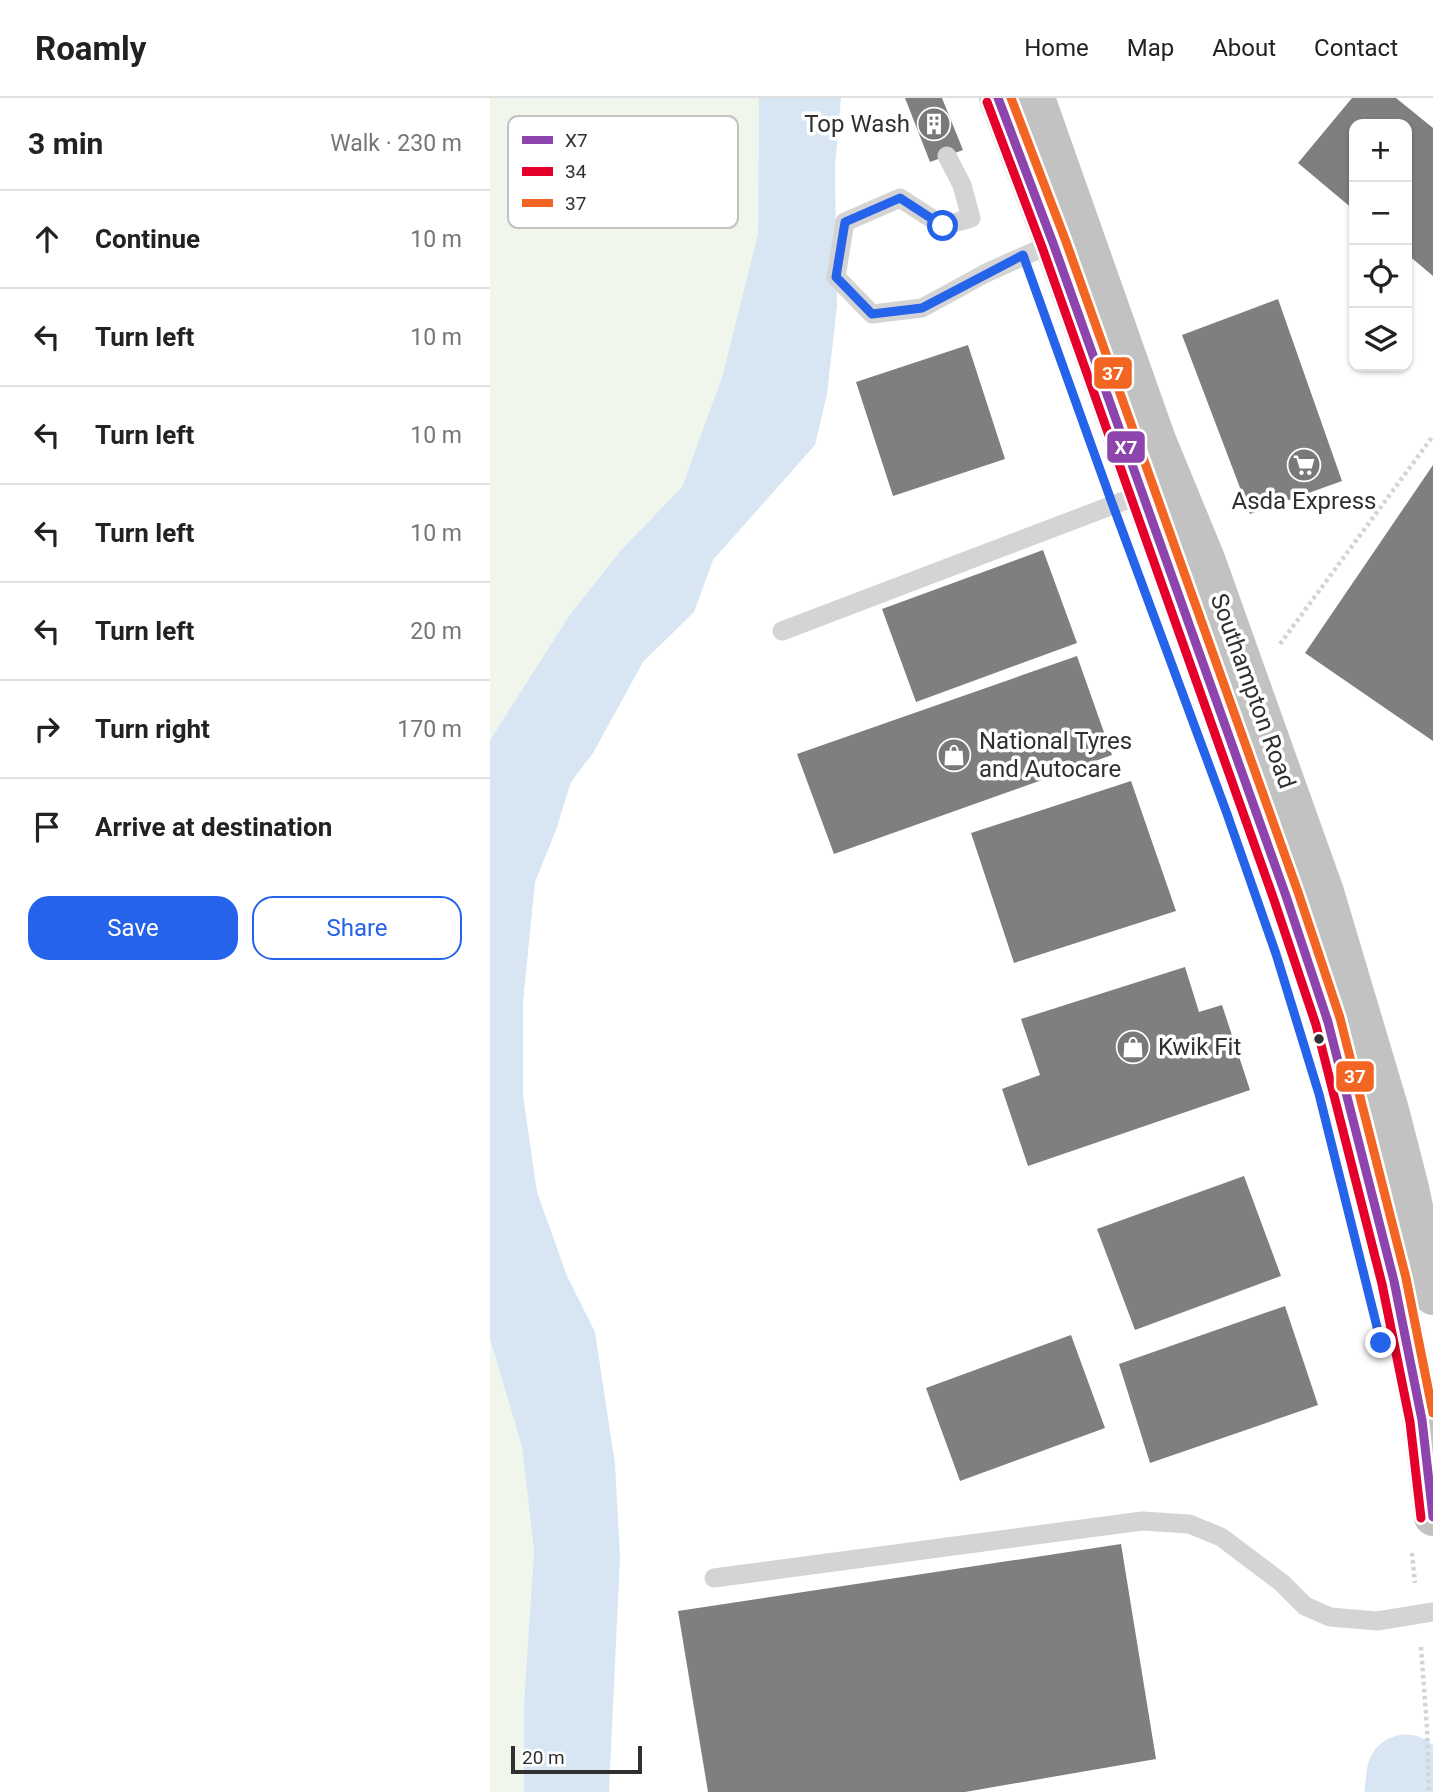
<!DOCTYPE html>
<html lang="en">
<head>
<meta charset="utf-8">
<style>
	body { margin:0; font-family:Roboto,sans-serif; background:#f6f6f6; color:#222 }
	.controls { position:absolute; right:21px; top:21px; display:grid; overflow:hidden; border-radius:14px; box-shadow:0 2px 5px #0004 }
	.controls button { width:63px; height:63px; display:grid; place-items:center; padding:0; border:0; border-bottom:2px solid #e0e0e0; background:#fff; color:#222; font:35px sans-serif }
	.scale { position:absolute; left:21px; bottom:18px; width:131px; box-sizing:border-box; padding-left:7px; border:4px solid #303030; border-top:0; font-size:19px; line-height:24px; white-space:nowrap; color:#303030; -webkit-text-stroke:5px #fff; paint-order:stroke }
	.stop { position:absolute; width:21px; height:21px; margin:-16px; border:5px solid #2563eb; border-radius:50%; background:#fff }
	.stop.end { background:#2563eb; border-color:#fff; box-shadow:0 2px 7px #0008 }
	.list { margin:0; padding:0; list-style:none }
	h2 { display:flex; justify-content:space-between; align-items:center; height:91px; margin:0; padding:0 28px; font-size:30px }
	h2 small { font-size:23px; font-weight:400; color:#767676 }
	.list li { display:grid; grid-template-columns:46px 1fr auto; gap:21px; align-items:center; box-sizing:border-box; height:98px; padding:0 28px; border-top:2px solid #e0e0e0 }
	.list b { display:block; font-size:26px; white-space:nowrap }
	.list em { font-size:23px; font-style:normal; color:#767676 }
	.actions { display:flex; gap:14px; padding:21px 28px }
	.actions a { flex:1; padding:16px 0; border:2px solid #2563eb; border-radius:21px; text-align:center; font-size:24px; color:#2563eb }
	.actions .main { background:#2563eb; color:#fff }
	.icon { flex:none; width:38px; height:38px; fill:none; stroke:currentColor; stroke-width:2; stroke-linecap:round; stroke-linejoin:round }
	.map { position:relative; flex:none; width:943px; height:1694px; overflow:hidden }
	header { display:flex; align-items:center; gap:42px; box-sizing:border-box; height:98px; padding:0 35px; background:#fff; border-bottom:2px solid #e0e0e0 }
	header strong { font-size:33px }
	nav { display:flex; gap:38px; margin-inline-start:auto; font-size:24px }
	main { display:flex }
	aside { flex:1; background:#fff }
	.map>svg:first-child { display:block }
	.green { fill:#f1f6ec }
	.water { fill:#d8e6f4 }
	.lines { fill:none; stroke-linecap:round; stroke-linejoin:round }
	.river { stroke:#d8e6f4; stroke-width:79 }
	.building { fill:#7f7f7f }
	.path { stroke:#d4d4d4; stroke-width:4.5; stroke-dasharray:3.5 3.5; stroke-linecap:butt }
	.lane { stroke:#d4d4d4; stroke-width:19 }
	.highway { stroke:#c2c2c2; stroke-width:38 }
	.bus-1-casing { stroke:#fff; stroke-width:14 }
	.bus-2-casing { stroke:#fff; stroke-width:14 }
	.bus-3-casing { stroke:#fff; stroke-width:14 }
	.bus-1 { stroke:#8e44ad; stroke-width:9 }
	.bus-2 { stroke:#e4002b; stroke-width:9 }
	.bus-3 { stroke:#f26522; stroke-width:9 }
	.route { stroke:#2563eb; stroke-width:9 }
	.bus-dot { fill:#303030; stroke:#fff; stroke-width:2.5 }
	.labels { text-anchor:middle; stroke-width:7; stroke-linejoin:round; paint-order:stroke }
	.poi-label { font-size:24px; fill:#303030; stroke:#fff; text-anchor:start }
	.street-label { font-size:24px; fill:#303030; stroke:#fff }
	.key { fill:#fff; stroke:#c1c1c1; stroke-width:2 }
	.key-label { font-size:19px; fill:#303030 }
	.line-badge { stroke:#fff; stroke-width:2.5 }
	.badge-label { font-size:19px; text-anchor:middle; font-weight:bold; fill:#fff }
</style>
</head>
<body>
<header>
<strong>Roamly</strong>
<nav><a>Home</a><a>Map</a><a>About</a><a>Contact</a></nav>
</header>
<main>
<aside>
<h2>3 min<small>Walk · 230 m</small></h2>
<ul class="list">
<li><svg class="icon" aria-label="ahead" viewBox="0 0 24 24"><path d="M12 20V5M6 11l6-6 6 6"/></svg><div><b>Continue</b></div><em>10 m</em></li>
<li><svg class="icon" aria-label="left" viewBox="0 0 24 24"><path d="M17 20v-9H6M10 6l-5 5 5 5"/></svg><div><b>Turn left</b></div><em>10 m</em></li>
<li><svg class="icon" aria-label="left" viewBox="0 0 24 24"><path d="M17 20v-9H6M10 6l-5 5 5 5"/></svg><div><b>Turn left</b></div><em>10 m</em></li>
<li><svg class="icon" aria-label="left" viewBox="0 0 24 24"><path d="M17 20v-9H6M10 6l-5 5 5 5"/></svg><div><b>Turn left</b></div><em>10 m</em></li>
<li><svg class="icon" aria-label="left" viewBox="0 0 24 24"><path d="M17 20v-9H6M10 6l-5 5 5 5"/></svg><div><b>Turn left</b></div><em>20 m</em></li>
<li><svg class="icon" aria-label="right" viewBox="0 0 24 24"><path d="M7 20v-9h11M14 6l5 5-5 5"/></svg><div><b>Turn right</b></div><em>170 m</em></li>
<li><svg class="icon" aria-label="arrive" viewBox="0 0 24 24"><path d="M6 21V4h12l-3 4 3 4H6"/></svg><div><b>Arrive at destination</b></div></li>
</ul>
<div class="actions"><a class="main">Save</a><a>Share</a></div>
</aside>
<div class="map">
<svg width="943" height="1694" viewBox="0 0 943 1694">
	<rect width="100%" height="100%" fill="#fff"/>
	<path class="green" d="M0,0H269L268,135L233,276L192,389L131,452L79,518L0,642Z
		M0,1241L32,1349L44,1453L34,1604V1694H0Z"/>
	<path class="water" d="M269,0H351L345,68L347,208L337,296L325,347L223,462L204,514L153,564L103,655L81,684L66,732L45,784L33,904V997L47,1094L77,1178L105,1234L125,1366L130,1458L119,1694H34V1604L44,1453L32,1349L0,1241V642L79,518L131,452L192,389L233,276L268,135Z"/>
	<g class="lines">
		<path class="river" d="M914,1694L916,1676"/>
	</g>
	<path class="building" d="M415,0H452L473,52L440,64Z
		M862,0H906L943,30V178L917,156V26H864V112L808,65Z
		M788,201L852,383L760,416L692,237Z
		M478,247L515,361L403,398L366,284Z
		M943,367V643L815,555Z
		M553,452L587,545L426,604L392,511Z
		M587,558L622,657L344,756L307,656Z
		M641,683L686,813L524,865L481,735Z
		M695,869L709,914L732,907L760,992L538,1068L512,991L550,977L531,921Z
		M754,1078L791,1178L645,1232L607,1131Z
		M795,1208L828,1307L660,1365L629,1266Z
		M581,1237L615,1330L470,1383L436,1290Z
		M631,1446L666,1661L475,1694H218L188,1513Z"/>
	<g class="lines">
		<path class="path" d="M790,546L943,338
			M922,1455L925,1485
			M931,1549L937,1630L939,1694"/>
		<path class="lane" d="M457,58L472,87L481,120L453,128L410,100L355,124L346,179L382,216L432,210L496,175L563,145
			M292,533L652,396
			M224,1480L652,1423L699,1426L731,1439L792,1485L815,1508L840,1519L887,1523L943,1514"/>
		<path class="highway" d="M508,0L563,145L796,798L838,924L904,1183L932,1322L943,1419
			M546,0L667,342L716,461L835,794L900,1012L920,1090L943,1198"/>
		<defs>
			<path id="bus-1" d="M508,0L563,145L796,798L838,924L904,1183L932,1322L943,1419"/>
			<path id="bus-2" d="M497,4L552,149L784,802L826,927L892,1186L920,1324L931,1420"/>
			<path id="bus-3" d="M521,0L575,141L808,794L850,920L916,1180L943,1315"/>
		</defs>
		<use href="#bus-1" class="bus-1-casing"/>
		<use href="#bus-2" class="bus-2-casing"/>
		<use href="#bus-3" class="bus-3-casing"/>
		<use href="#bus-1" class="bus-1"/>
		<use href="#bus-2" class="bus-2"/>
		<use href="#bus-3" class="bus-3"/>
	</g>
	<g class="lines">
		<path class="route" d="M453,128L410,100L355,124L346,179L382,216L432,210L533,157L622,405L736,713L786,856L829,996L891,1245"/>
	</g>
	<defs>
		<symbol id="building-disc" viewBox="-11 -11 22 22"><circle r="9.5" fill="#787878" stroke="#fff"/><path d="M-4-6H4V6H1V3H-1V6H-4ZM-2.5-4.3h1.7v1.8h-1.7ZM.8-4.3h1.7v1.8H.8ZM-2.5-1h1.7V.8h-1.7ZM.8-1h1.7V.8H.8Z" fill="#fff"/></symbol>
		<symbol id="supermarket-disc" viewBox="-11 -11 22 22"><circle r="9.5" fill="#787878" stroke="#fff"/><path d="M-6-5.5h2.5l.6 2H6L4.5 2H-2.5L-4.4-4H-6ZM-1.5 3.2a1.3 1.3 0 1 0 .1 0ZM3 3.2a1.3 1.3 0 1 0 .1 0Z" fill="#fff"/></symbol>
		<symbol id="shop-disc" viewBox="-11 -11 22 22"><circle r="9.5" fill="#787878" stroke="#fff"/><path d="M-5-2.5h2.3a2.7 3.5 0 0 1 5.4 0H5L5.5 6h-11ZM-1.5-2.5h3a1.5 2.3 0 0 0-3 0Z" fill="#fff"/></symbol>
	</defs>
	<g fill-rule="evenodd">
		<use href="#building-disc" x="425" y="7" width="38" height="38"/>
		<use href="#supermarket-disc" x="795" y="348" width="38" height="38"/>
		<use href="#shop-disc" x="445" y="638" width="38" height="38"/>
		<use href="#shop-disc" x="624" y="930" width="38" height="38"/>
	</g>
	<circle class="bus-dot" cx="829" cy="941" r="6"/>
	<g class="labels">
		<g class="poi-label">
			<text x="420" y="34" text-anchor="end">Top Wash</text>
			<text x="814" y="411" text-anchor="middle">Asda Express</text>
			<text x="489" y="651">National Tyres<tspan x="489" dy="28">and Autocare</tspan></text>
			<text x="668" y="957">Kwik Fit</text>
		</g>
		<g class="street-label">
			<text transform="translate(763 593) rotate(70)" y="8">Southampton Road</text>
		</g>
	</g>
	<rect x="18" y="18" width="230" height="112" rx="10" class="key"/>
	<rect x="32" y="38" width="31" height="8" fill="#8e44ad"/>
	<rect x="32" y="69" width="31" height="9" fill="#e4002b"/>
	<rect x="32" y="101" width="31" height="8" fill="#f26522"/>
	<g class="key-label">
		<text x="75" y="49">X7</text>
		<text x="75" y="80">34</text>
		<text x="75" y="112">37</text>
	</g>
	<g class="line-badge">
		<rect x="603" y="258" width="40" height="34" rx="7" fill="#f26522"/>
		<rect x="616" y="332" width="40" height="34" rx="7" fill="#8e44ad"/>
		<rect x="845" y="962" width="40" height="33" rx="7" fill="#f26522"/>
	</g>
	<g class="badge-label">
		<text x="623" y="282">37</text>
		<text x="636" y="356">X7</text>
		<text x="865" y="985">37</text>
	</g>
</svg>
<div class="controls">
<button>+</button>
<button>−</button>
<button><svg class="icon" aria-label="locate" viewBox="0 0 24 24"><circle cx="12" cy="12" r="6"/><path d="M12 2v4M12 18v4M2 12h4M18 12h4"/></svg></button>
<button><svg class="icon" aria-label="layers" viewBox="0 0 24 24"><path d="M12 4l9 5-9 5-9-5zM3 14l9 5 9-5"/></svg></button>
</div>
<div class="scale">20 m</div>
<div class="stop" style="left:453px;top:128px"></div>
<div class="stop end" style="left:891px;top:1245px"></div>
</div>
</main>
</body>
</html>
